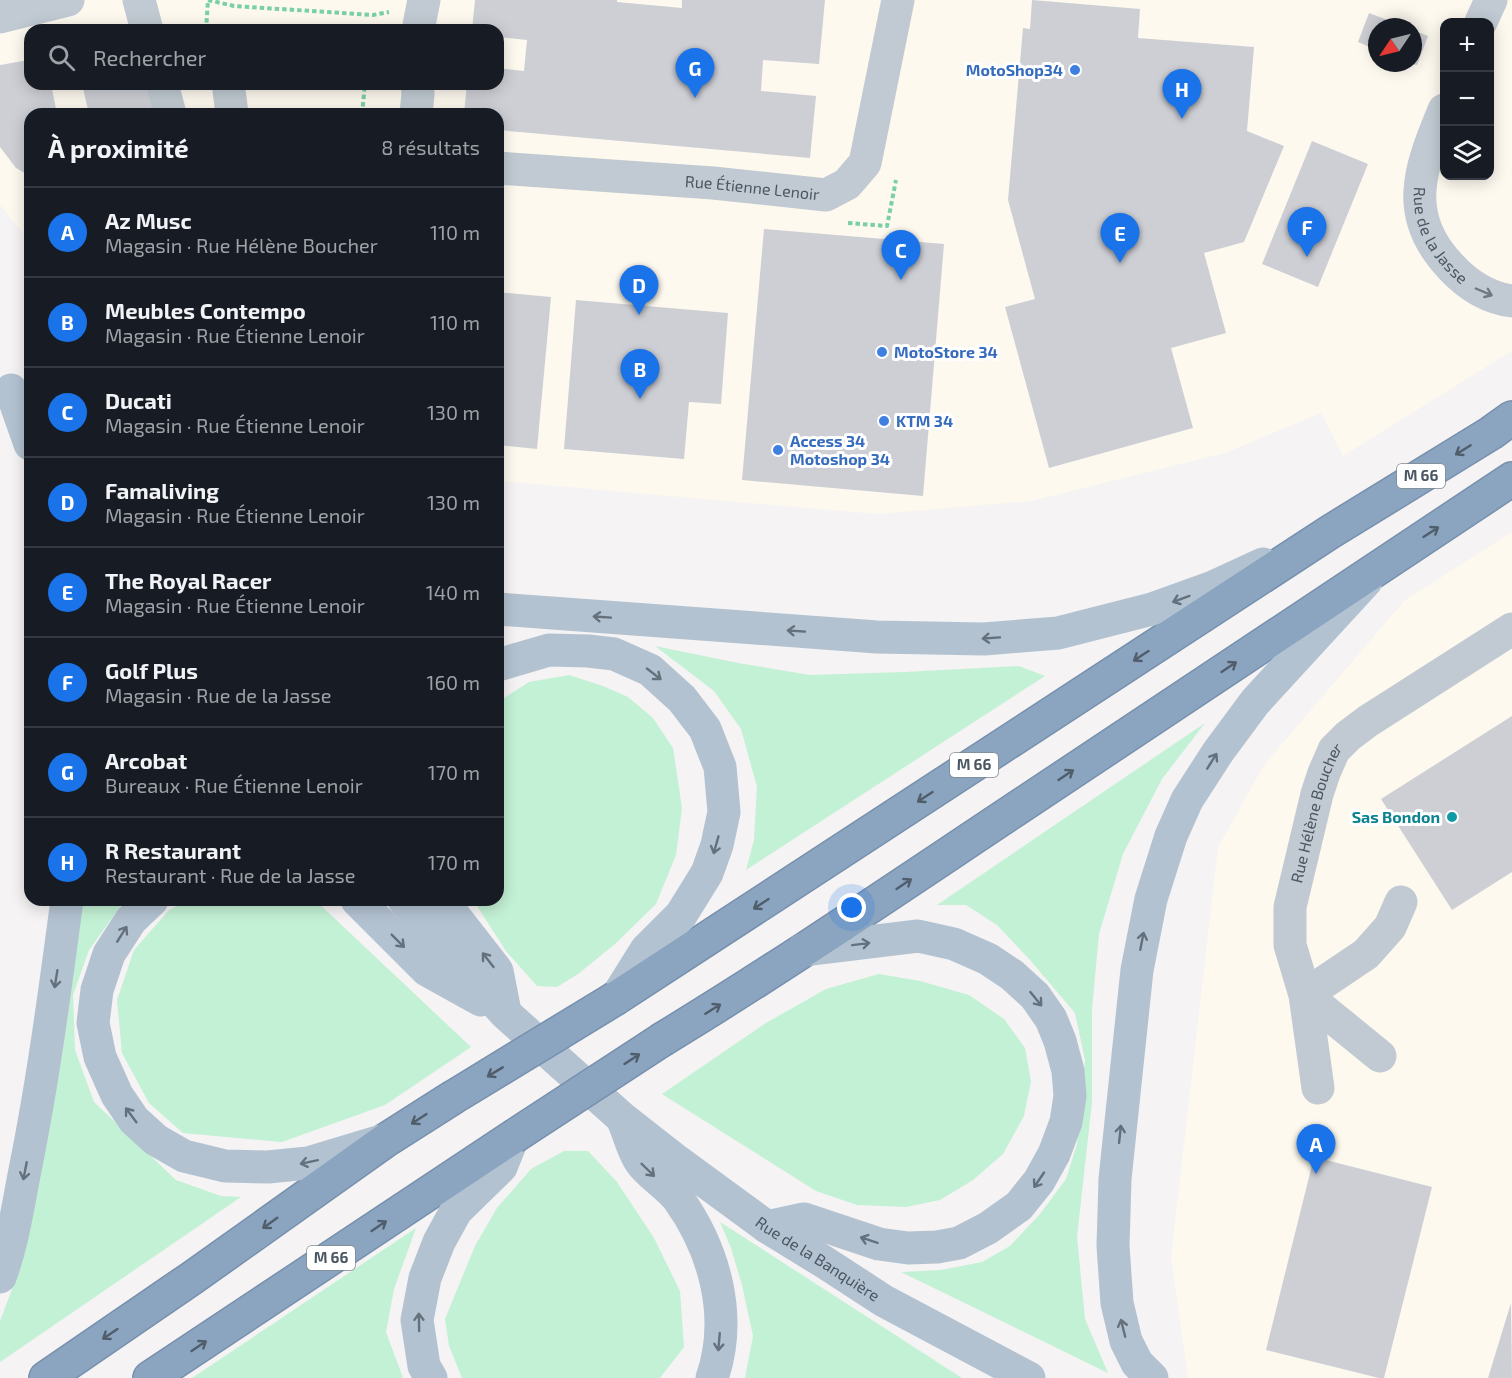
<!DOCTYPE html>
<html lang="fr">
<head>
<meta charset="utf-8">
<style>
	body { margin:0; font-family:"Exo 2",sans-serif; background:#242831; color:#f1f3f6 }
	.controls { position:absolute; right:18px; top:18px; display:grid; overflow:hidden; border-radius:12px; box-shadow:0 3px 15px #0003 }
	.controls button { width:54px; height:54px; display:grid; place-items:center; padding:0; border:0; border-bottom:2px solid #363941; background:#171b24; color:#f1f3f6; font:30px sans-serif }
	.compass { position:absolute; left:1368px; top:18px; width:54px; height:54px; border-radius:50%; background:#171b24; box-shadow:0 3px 15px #0003; rotate:235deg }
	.you { position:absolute; left:852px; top:908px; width:21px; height:21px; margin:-15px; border:4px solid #fff; border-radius:50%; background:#1a73e8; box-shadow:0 0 0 9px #1a73e833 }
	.badge { display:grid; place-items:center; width:39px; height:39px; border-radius:50%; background:#1a73e8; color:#fff; font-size:20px; font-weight:700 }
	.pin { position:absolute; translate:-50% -50px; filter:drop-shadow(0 2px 3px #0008) }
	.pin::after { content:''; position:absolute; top:32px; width:21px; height:18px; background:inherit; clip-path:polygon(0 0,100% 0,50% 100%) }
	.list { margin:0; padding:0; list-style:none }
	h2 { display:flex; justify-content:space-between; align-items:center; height:78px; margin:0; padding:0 24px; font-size:26px }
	h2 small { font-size:20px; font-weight:400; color:#9ea1a6 }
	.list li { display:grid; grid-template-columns:39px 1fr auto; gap:18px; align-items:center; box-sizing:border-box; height:90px; padding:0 24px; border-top:2px solid #363941 }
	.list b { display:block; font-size:22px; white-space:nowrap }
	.list p { margin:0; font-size:20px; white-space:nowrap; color:#9ea1a6 }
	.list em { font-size:20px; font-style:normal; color:#9ea1a6 }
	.icon { flex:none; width:33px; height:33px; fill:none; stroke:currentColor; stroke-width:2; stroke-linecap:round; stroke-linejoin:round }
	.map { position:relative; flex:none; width:1512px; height:1378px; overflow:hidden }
	.search { position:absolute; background:#171b24; box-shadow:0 3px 15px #0003; left:24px; top:24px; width:480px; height:66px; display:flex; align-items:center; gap:15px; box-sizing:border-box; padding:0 21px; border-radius:18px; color:#9ea1a6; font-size:22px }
	.panel { position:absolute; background:#171b24; box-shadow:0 3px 15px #0003; left:24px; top:108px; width:480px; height:798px; border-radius:18px }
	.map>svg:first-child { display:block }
	.commercial { fill:#fdf9ef; fill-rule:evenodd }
	.green { fill:#c3f1d5 }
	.building { fill:#cdcfd5 }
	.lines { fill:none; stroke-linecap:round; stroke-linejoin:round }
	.highway-casing { stroke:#7690ad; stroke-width:36 }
	.path { stroke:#7ad0a6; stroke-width:4; stroke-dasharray:4.5 3; stroke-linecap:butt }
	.minor { stroke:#c1cad2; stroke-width:33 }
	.major { stroke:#b3c2d1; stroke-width:33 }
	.highway { stroke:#8ba5c1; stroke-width:33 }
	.highway-bridge-casing { stroke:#7690ad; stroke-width:36; stroke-linecap:butt }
	.highway-bridge { stroke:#8ba5c1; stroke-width:33 }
	.oneway { stroke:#6e7983 }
	.oneway2 { stroke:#505e6b }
	.oneway3 { stroke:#64717d }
	.shop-dot { fill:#3f7fe0; stroke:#fff; stroke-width:2 }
	.culture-dot { fill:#0f9aa8; stroke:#fff; stroke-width:2 }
	.labels { text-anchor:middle; stroke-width:6; stroke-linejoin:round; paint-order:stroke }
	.shield { fill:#fff; stroke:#808990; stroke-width:1.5 }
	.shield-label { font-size:15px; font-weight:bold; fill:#4a5661 }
	.shop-label { font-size:16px; font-weight:bold; fill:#366cbe; stroke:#fff; text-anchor:start }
	.street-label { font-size:16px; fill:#4a5661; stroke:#fff }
	.culture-label { font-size:16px; font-weight:bold; fill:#0d838f; stroke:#fff; text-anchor:end }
</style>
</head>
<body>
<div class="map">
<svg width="1512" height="1378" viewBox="0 0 1512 1378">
	<rect width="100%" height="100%" fill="#f5f3f3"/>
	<path class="commercial" d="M0,0H1512V351L1343,456L1321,413L1225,453L1031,501L877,514L498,481V114H30V242L0,205ZM1444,22H1490V176H1444ZM1377,27H1413V63H1377ZM30,30H498V84H30Z
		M1512,532V1378H1188L1171,1257L1218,847L1264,765L1404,601Z"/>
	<path class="green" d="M655,646L738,663L810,675L905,672L1019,666L1045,676L746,870L754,840L757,787L741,729L714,691Z
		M569,675L603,686L628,697L653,718L673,748L682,808L676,855L656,904L615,944L578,974L557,987L537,986L506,951L477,906L474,900H498V702L529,682Z
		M1205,723L1162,779L1123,854L1099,934L1092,1009V1102L1077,1237L1085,1319L1108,1373L901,1272L941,1270L982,1262L1010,1246L1040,1214L1066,1179L1077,1144L1085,1060L1075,1013L1030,960L997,925L966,905H937Z
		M78,900H125L89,950L73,995L75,1050L94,1102L176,1180L221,1196L241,1197L0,1362V1321L14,1284Z
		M189,900H315L471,1047L385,1105L282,1142L183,1133L149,1103L122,1053L117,1000L134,950L169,910Z
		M879,974L920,981L969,995L1004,1019L1025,1048L1031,1081L1024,1116L1003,1154L973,1180L940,1200L906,1207L857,1205L816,1191L662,1094L766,1023L826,989Z
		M564,1151H588L617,1182L654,1238L680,1291L684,1347L660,1378H462L449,1346L445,1319L475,1246L497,1208L531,1169Z
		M720,1222L962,1378H745L753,1336L742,1285L731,1248Z
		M416,1228L394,1289L386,1332L403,1378H192Z"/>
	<path class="building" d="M475,0H617V2L682,8V0H825L819,64L763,60L761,91L816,96L810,158L498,130V114H464L467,84H498V68L524,71L527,40L498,37V30H472Z
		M1032,0L1140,9L1138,38L1254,47L1247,131L1284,146L1244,242L1204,253L1226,333L1171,348L1193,428L1049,468L1005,307L1035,299L1008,200L1023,28L1030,29Z
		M1369,13L1406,27H1377V50L1358,42Z
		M1413,30L1428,36L1417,65L1413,64Z
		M23,61H30V84H51L57,114H30V176L16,168L0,147V65Z
		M82,84H145L153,114H89Z
		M1312,141L1368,164L1318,287L1262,264Z
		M764,229L944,244L923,496L742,480Z
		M498,292L551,297L537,449L498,445Z
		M576,300L728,313L721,404L689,402L684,459L564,449Z
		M1512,716V872L1452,910L1381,799Z
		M1314,1157L1432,1187L1384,1378H1379L1266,1350Z
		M1511,1303L1512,1378H1488Z"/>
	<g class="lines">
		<defs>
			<path id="highway" d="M616,998L1330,532L1491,433L1512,418
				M663,1039C788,963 909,880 1031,799C1191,692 1351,585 1512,479
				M46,1378L192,1278L386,1140L452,1098
				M150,1378L513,1137"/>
		</defs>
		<use href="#highway" class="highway-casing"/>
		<path class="path" d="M206,30L208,0L234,6L373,15L389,12
			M362,114L365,84
			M848,223L887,226L896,180"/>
		<g class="minor">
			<path d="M139,0L147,30"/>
			<path d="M0,17L68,0"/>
			<path d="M1481,22L1491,0"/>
			<path d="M418,30L424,0"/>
			<path d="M162,84L170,114"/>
			<path d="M230,84L229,90L232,114"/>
			<path id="s1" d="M1444,110C1419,170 1402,216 1452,268C1468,285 1489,298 1512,301"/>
			<path d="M416,114L418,94L417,84"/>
			<path id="s2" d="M498,168L713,183L826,195L847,184L865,163L898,0"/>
			<path d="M1380,1056L1305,995L1366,954L1390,927L1401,902"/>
			<path id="s3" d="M1318,1088L1305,995L1290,945V907L1317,794L1324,773L1334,750L1348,736L1368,721L1512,629"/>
		</g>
		<g class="major">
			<path d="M11,390L30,444"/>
			<path d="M498,609L877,637L984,639L1058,633L1152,609L1213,587L1263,564"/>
			<path d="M498,665L549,650L588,651L614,654L650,670L682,699L705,729L720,767L724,812L717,845L707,873L681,915L646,950L616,998"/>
			<path d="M152,900L131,920L109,954L97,990L93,1023L100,1057L117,1095L134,1120L156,1140L184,1156L225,1166L268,1167L308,1163L381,1141"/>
			<path d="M357,900L427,970L481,1000"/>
			<path id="s4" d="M404,900L465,970L506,1014L622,1118L673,1158L767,1227L824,1262L884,1301L1029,1378"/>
			<path d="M443,900L445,904L497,971L505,1012"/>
			<path d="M624,1123C629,1134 633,1151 640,1161C648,1174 669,1186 679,1200C715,1251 733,1317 712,1378"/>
			<path d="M767,1227L804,1219L879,1244L908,1248L937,1247L959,1243L988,1228L1019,1206L1039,1181L1054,1154L1066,1122L1070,1096L1068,1071L1060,1041L1051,1019L1035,996L1012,975L988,959L954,944L918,936L803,950"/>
			<path d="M0,1277C13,1243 18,1205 25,1170C43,1081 55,990 67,900"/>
			<path d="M431,1378L424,1366L417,1320L425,1278L439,1242L456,1211L501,1167L513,1137"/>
			<path d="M1152,1378L1137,1363L1126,1341L1117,1303L1113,1246L1115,1179L1137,970L1151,899L1171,836L1187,800L1218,752L1255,702L1366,581"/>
		</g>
		<use href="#highway" class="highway"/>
		<defs>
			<path id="highway-bridge" d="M452,1098L616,998
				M513,1137L663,1039"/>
		</defs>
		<use href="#highway-bridge" class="highway-bridge-casing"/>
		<use href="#highway-bridge" class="highway-bridge"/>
	</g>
	<defs><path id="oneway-shaft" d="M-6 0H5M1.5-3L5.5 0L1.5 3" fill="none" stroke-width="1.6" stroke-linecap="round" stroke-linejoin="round" transform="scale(1.5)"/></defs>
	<use class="oneway" href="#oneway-shaft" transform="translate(1484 292) rotate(23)"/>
	<g class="oneway2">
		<use href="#oneway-shaft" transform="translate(1463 450) rotate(148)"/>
		<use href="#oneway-shaft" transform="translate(1431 532) rotate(-33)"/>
		<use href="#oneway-shaft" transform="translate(1141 656) rotate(147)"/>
		<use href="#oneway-shaft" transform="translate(1229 667) rotate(-34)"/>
		<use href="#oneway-shaft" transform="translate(1066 775) rotate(-34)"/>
		<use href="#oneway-shaft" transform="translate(925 797) rotate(147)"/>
		<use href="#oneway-shaft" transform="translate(904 884) rotate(-34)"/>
		<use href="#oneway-shaft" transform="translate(761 904) rotate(147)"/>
		<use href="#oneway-shaft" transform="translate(713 1009) rotate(-32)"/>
		<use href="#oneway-shaft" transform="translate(632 1059) rotate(-33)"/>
		<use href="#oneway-shaft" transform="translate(495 1072) rotate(149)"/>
		<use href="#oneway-shaft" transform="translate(419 1119) rotate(147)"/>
		<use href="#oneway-shaft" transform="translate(270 1223) rotate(144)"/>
		<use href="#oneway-shaft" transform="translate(379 1226) rotate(-34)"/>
		<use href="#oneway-shaft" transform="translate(110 1334) rotate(146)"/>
		<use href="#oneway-shaft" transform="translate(199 1346) rotate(-34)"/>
	</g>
	<g class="oneway3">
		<use href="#oneway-shaft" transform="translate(1181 599) rotate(160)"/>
		<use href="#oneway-shaft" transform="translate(602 617) rotate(-176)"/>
		<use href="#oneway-shaft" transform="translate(796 631) rotate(-176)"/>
		<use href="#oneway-shaft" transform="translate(991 638) rotate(176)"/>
		<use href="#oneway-shaft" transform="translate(654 674) rotate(38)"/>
		<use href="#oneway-shaft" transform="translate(1212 761) rotate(-58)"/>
		<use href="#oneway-shaft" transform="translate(716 845) rotate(106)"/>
		<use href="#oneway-shaft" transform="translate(122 934) rotate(-58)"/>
		<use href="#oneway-shaft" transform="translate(398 941) rotate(45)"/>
		<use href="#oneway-shaft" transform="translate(1142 941) rotate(-79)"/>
		<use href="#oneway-shaft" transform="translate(861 944) rotate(-7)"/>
		<use href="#oneway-shaft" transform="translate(488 960) rotate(-128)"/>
		<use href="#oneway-shaft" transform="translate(56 979) rotate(99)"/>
		<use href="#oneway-shaft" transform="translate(1036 999) rotate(51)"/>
		<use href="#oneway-shaft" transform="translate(131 1115) rotate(-127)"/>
		<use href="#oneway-shaft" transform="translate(1120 1134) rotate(-84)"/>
		<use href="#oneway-shaft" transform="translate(309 1162) rotate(168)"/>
		<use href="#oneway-shaft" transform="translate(648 1170) rotate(44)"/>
		<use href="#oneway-shaft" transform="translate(25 1171) rotate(101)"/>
		<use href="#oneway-shaft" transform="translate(1039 1180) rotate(124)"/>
		<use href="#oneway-shaft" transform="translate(869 1240) rotate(-162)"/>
		<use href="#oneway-shaft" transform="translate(419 1322) rotate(-91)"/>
		<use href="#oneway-shaft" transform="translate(1123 1328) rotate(-104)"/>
		<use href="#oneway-shaft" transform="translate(719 1342) rotate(95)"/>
	</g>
	<g class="shop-dot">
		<circle cx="1075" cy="70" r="6"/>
		<circle cx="882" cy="352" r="6"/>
		<circle cx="884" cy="421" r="6"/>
		<circle cx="778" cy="450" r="6"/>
	</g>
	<circle class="culture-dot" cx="1452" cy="817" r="6"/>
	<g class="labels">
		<g class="shield">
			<rect x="1397" y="464" width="48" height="24" rx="4.5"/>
			<rect x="950" y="753" width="48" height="24" rx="4.5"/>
			<rect x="307" y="1246" width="48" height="24" rx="4.5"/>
		</g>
		<g class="shield-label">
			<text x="1421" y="481">M 66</text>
			<text x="974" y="770">M 66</text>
			<text x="331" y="1263">M 66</text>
		</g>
		<g class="shop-label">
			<text x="1063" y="76" text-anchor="end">MotoShop34</text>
			<text x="894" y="358">MotoStore 34</text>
			<text x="896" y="427">KTM 34</text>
			<text x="790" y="447">Access 34<tspan x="790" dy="18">Motoshop 34</tspan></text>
		</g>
		<g class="street-label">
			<text dy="6" stroke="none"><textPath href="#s2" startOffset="255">Rue Étienne Lenoir</textPath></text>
			<text dy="6" stroke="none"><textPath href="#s1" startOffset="135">Rue de la Jasse</textPath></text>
			<text dy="6" stroke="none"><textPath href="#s3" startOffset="282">Rue Hélène Boucher</textPath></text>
			<text dy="6" stroke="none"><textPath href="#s4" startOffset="550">Rue de la Banquière</textPath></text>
		</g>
		<g class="culture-label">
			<text x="1440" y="823">Sas Bondon</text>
		</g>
	</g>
</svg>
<div class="controls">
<button>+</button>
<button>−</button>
<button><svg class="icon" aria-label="layers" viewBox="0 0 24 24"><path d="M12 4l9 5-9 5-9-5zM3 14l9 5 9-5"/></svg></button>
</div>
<svg class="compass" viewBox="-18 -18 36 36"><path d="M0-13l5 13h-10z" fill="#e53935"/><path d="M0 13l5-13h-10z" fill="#9ea1a6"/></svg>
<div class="you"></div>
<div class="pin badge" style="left:1316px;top:1174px">A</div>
<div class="pin badge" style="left:640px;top:399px">B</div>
<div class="pin badge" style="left:901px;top:280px">C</div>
<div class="pin badge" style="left:639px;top:315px">D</div>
<div class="pin badge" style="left:1120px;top:263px">E</div>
<div class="pin badge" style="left:1307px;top:257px">F</div>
<div class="pin badge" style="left:695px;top:98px">G</div>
<div class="pin badge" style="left:1182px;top:119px">H</div>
<div class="search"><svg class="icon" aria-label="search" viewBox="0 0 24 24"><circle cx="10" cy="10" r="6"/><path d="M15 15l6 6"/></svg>Rechercher</div>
<section class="panel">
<h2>À proximité<small>8 résultats</small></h2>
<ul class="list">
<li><span class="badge">A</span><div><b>Az Musc</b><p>Magasin · Rue Hélène Boucher</p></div><em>110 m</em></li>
<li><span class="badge">B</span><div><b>Meubles Contempo</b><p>Magasin · Rue Étienne Lenoir</p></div><em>110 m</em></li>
<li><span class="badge">C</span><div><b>Ducati</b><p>Magasin · Rue Étienne Lenoir</p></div><em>130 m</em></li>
<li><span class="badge">D</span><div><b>Famaliving</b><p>Magasin · Rue Étienne Lenoir</p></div><em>130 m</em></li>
<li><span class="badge">E</span><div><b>The Royal Racer</b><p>Magasin · Rue Étienne Lenoir</p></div><em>140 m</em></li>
<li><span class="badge">F</span><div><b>Golf Plus</b><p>Magasin · Rue de la Jasse</p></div><em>160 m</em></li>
<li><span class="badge">G</span><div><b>Arcobat</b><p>Bureaux · Rue Étienne Lenoir</p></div><em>170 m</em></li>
<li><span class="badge">H</span><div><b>R Restaurant</b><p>Restaurant · Rue de la Jasse</p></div><em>170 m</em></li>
</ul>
</section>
</div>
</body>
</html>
